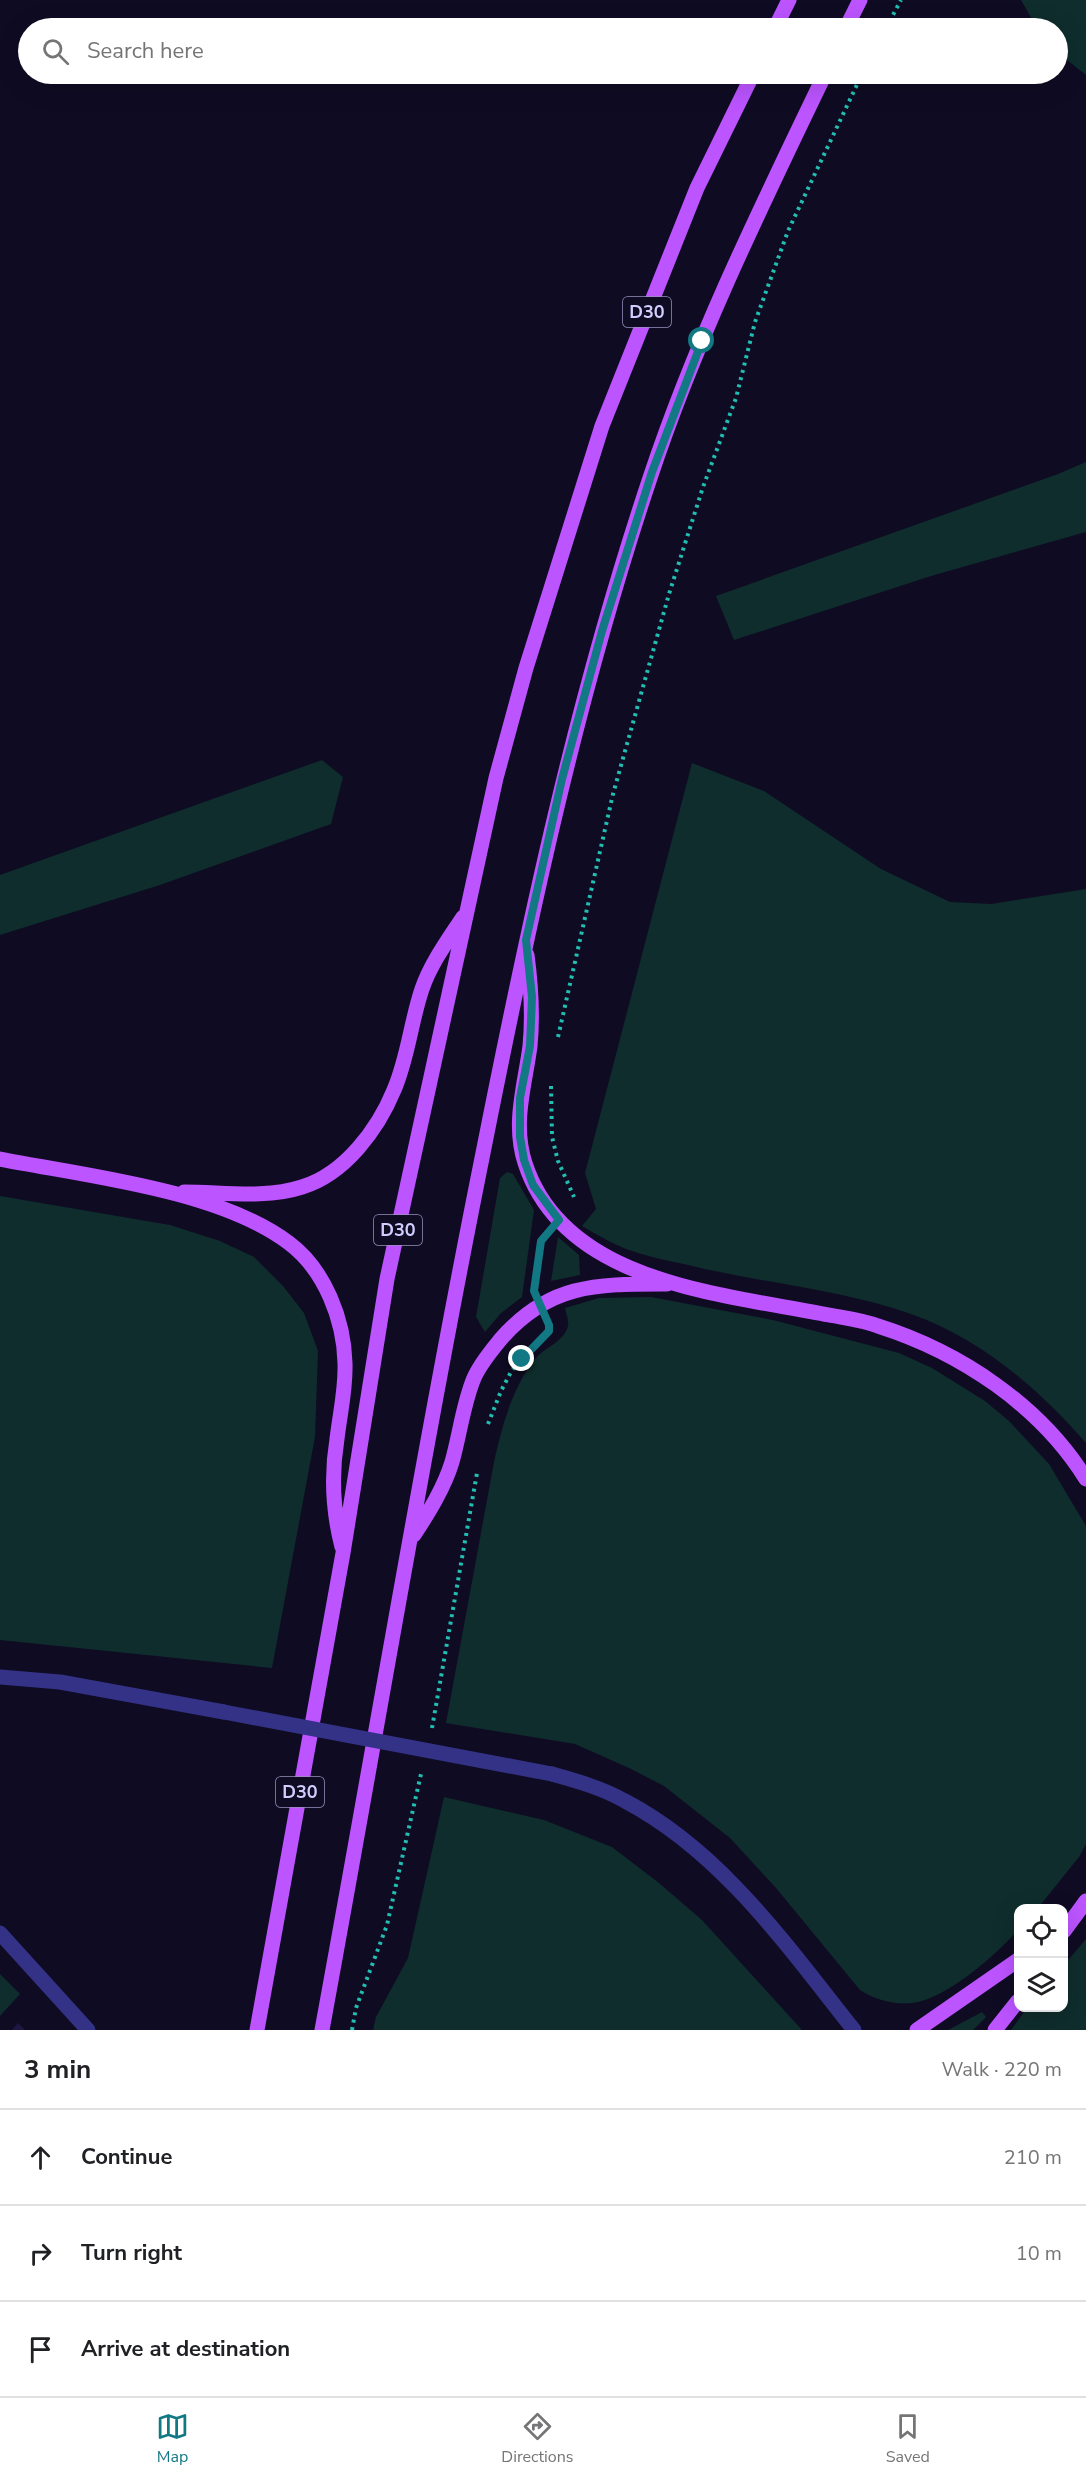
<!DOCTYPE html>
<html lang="en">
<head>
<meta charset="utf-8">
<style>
	body { margin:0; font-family:"Nunito Sans",sans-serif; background:#f6f6f6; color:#202124 }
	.controls { position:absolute; right:18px; bottom:18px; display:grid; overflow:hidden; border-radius:12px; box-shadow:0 6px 24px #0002 }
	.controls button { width:54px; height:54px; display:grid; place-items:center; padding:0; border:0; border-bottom:2px solid #e0e0e0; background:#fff; color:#202124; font:30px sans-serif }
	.stop { position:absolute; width:18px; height:18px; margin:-14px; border:4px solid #127883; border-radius:50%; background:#fff }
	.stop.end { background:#127883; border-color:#fff; box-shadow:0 2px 6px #0008 }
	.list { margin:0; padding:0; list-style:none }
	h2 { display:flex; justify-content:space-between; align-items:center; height:78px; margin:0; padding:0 24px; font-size:26px }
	h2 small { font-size:20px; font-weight:400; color:#757577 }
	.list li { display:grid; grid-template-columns:39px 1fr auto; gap:18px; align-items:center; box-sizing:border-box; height:96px; padding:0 24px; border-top:2px solid #e0e0e0 }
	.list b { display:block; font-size:22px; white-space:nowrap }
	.list em { font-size:20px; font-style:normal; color:#757577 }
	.icon { flex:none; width:33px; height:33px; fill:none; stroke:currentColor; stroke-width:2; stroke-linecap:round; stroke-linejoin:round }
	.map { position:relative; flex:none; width:1086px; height:2030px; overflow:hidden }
	.search { position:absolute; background:#fff; box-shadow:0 6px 24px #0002; left:18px; right:18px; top:18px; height:66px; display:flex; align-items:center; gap:15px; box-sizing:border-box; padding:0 21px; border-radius:33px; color:#757577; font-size:22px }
	.sheet { height:366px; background:#fff }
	nav { display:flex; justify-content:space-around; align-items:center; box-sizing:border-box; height:84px; border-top:2px solid #e0e0e0; background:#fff; font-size:16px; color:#757577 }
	nav a { display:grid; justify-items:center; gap:3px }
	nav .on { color:#127883 }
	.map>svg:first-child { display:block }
	.green { fill:#0e2d2c }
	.building { fill:#1e1645 }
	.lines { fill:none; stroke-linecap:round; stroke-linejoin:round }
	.path { stroke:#22beb2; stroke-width:4; stroke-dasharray:3 4.5; stroke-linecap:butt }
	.minor { stroke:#333286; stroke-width:15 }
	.major { stroke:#bc54ff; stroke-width:15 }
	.minor-bridge { stroke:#333286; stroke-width:15 }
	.route { stroke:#127883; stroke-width:8 }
	.labels { text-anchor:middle; stroke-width:4.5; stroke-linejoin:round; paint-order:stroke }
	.shield { fill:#0f0b23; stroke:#9893bd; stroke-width:1.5 }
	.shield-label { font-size:18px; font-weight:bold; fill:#d2cdff }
</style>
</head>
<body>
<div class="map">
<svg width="1086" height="2030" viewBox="0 0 1086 2030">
	<rect width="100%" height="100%" fill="#0f0b23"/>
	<path class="green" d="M1021,0H1086V75L1058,53V28H1037Z
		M1086,462V532L931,576L734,640L716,596L1058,474Z
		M322,760L343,777L331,824L160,885L0,935V875Z
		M692,763L764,791L881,869L950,902L991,904L1086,889V1443C1039,1389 980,1338 911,1314C839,1289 762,1283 688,1265C668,1261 646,1256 626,1249C611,1243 596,1234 582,1226L596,1209L585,1173Z
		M507,1172L513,1174L534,1210L522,1297L501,1313L485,1332L476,1317L500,1178Z
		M0,1196L170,1225L220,1241L254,1257L283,1286L304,1313L318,1351L315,1437L272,1668L0,1640Z
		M558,1237L579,1255L580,1275L551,1281Z
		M651,1297L773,1320L899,1353L932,1368L985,1401L1009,1421L1049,1464L1086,1526V1844L1079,1857L1038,1908H1018V1930C997,1954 953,1992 922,2001C902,2007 876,2001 860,1990L776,1888L730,1838L664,1786L629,1768L575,1744L446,1723L494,1462C502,1426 512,1388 535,1359C545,1347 564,1342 568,1326C569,1321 566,1313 565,1308L599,1298Z
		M444,1797L544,1820L612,1847L659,1883L702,1920L802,2030H373L376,2017L408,1958Z
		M1086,1939V2030H1011L1027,2008H1064V1965Z
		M0,1974L20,1994L0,2016Z
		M982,2012L986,2017L973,2030H948Z"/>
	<path class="building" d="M18,2023L25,2030H12Z"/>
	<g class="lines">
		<path class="path" d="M886,28L901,0
			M558,1037L613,794L669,594L703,487L736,398L755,322L788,231L862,74
			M551,1086L552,1137L558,1161L574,1197
			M536,1280L541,1241L544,1238
			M488,1424L501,1391L512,1370L548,1332
			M432,1728L477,1473
			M352,2030L356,2008L387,1925L421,1774"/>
		<path class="minor" d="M0,1677L60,1682L224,1712
			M552,1774C577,1781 602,1788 625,1801C722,1852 787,1946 854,2030
			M0,1933L88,2030"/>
		<path class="major" d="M775,28L789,0
			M846,28L860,0
			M527,955C531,985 533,1016 530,1046C525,1085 512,1123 525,1163C564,1284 724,1294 829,1315C845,1318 862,1320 878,1326C960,1352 1040,1405 1086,1479
			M0,1159C87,1176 219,1190 289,1243C325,1270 344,1320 345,1363C346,1389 340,1413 337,1439C331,1475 333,1512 342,1547
			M184,1192C223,1192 265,1199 302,1187C345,1174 378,1129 394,1090C408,1058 411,1021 422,989C431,963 448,940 463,917
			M414,1535C429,1512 444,1488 452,1462C460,1434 463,1404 474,1378C480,1364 491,1351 500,1340C549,1283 597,1284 667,1284
			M1064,1931L1086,1901
			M257,2030L343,1553L387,1279L496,778L526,668L602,426L697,188L753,74
			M322,2030C376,1736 425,1441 484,1148C529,921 577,695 651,475C697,337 762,205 825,74
			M917,2030L1018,1960
			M995,2030L1018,2001"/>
		<path class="minor-bridge" d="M224,1712L552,1774"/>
	</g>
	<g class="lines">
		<path class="route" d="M522,1359L549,1331V1325L534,1291L541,1241L559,1220L533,1185L524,1160L520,1137V1098L530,1046L532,997L526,940L562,779L602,631L652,472L702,341"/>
	</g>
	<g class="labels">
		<g class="shield">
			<rect x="623" y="297" width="48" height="30" rx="4.5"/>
			<rect x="374" y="1215" width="48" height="30" rx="4.5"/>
			<rect x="276" y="1777" width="48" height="30" rx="4.5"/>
		</g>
		<g class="shield-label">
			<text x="647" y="318">D30</text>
			<text x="398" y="1236">D30</text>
			<text x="300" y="1798">D30</text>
		</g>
	</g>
</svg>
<div class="controls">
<button><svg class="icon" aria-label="locate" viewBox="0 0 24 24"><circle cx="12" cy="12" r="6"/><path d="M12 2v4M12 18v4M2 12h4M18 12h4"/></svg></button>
<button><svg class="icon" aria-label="layers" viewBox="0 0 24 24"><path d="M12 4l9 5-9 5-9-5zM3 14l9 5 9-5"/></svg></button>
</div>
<div class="stop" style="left:702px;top:341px"></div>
<div class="stop end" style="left:522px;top:1359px"></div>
<div class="search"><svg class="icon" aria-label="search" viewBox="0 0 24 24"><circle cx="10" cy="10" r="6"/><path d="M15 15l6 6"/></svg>Search here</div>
</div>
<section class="sheet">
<h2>3 min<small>Walk · 220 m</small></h2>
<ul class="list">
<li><svg class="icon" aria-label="ahead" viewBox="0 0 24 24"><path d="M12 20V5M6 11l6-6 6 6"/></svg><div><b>Continue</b></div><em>210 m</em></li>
<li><svg class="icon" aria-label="right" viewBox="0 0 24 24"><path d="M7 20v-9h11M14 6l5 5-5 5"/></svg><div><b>Turn right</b></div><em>10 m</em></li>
<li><svg class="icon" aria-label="arrive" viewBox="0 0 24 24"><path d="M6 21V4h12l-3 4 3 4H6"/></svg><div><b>Arrive at destination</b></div></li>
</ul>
</section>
<nav>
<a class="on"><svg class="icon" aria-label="map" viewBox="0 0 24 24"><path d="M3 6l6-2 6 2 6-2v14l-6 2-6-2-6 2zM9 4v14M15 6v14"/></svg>Map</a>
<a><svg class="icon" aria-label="directions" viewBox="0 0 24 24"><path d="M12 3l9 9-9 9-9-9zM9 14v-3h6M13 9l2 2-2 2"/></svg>Directions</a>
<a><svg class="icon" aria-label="saved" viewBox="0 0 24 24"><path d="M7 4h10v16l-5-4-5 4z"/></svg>Saved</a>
</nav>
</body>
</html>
